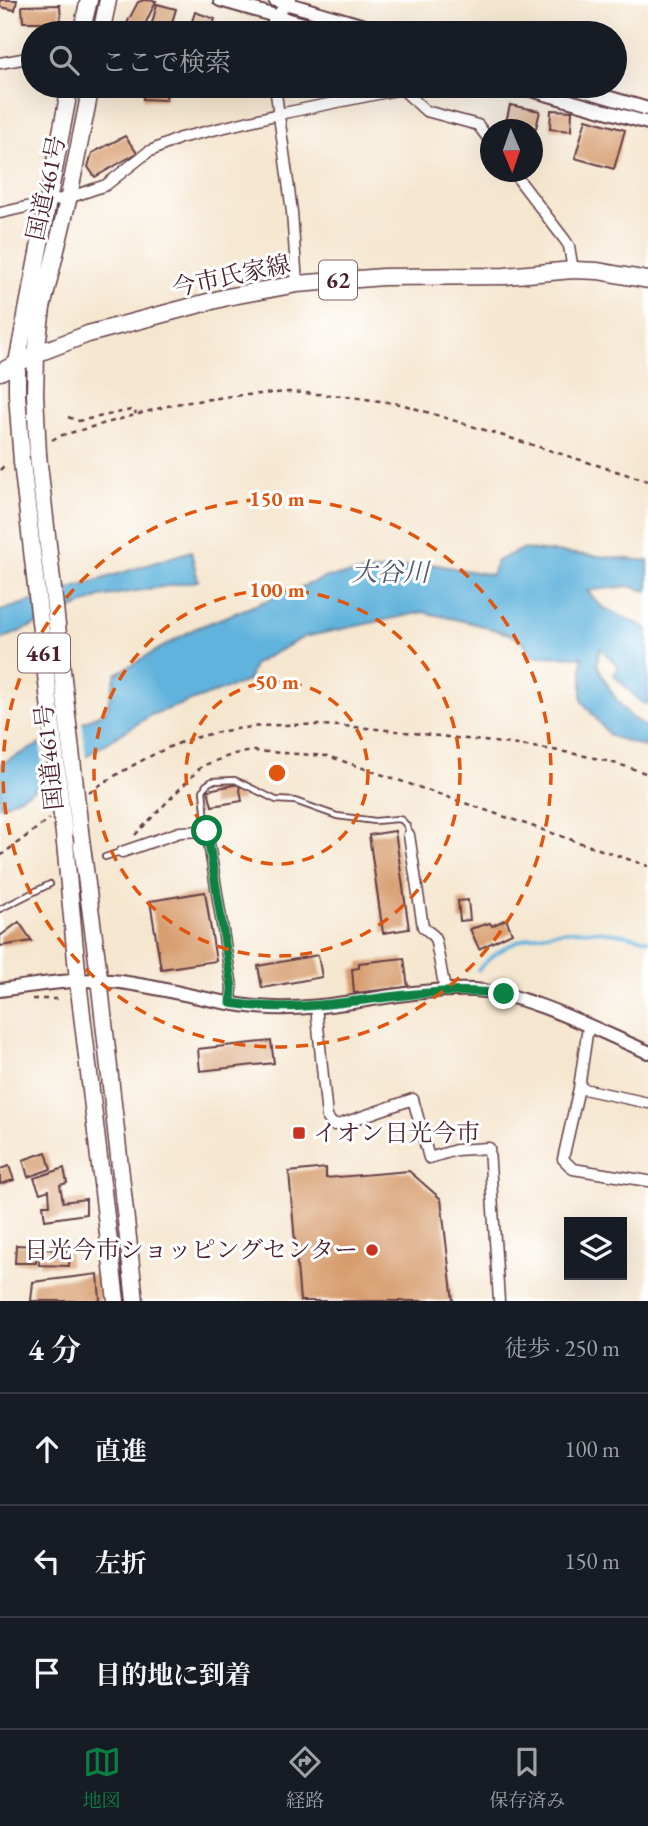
<!DOCTYPE html>
<html lang="ja">
<head>
<meta charset="utf-8">
<style>
	body { margin:0; font-family:"EB Garamond","Noto Serif JP",serif; background:#20242c; color:#f1f3f6 }
	.controls { position:absolute; right:21px; bottom:21px; display:grid; overflow:hidden; border-radius:0px; box-shadow:0 7px 28px #0002 }
	.controls button { width:63px; height:63px; display:grid; place-items:center; padding:0; border:0; border-bottom:2px solid #363941; background:#171b24; color:#f1f3f6; font:35px sans-serif }
	.compass { position:absolute; left:480px; top:119px; width:63px; height:63px; border-radius:50%; background:#171b24; box-shadow:0 7px 28px #0002; rotate:178deg }
	.stop { position:absolute; width:21px; height:21px; margin:-16px; border:5px solid #0b8043; border-radius:50%; background:#fff }
	.stop.end { background:#0b8043; border-color:#fff; box-shadow:0 2px 7px #0008 }
	.list { margin:0; padding:0; list-style:none }
	h2 { display:flex; justify-content:space-between; align-items:center; height:91px; margin:0; padding:0 28px; font-size:30px }
	h2 small { font-size:23px; font-weight:400; color:#9ea1a6 }
	.list li { display:grid; grid-template-columns:46px 1fr auto; gap:21px; align-items:center; box-sizing:border-box; height:112px; padding:0 28px; border-top:2px solid #363941 }
	.list b { display:block; font-size:26px; white-space:nowrap }
	.list em { font-size:23px; font-style:normal; color:#9ea1a6 }
	.icon { flex:none; width:38px; height:38px; fill:none; stroke:currentColor; stroke-width:2; stroke-linecap:round; stroke-linejoin:round }
	.map { position:relative; flex:none; width:648px; height:1301px; overflow:hidden }
	.search { position:absolute; background:#171b24; box-shadow:0 7px 28px #0002; left:21px; right:21px; top:21px; height:77px; display:flex; align-items:center; gap:18px; box-sizing:border-box; padding:0 24px; border-radius:38px; color:#9ea1a6; font-size:26px }
	.sheet { height:427px; background:#171b24 }
	nav { display:flex; justify-content:space-around; align-items:center; box-sizing:border-box; height:98px; border-top:2px solid #363941; background:#171b24; font-size:19px; color:#9ea1a6 }
	nav a { display:grid; justify-items:center; gap:4px }
	nav .on { color:#0b8043 }
	.map>svg:first-child { display:block }
	.water { fill:#61b3dc; stroke:#566984; stroke-width:2 }
	.pier { fill:#f5e6cf }
	.lines { fill:none; stroke-linecap:round; stroke-linejoin:round }
	.stream { stroke:#61b3dc; stroke-width:3.5 }
	.building { fill:#d79d6e }
	.service-casing { stroke:#643d44; stroke-width:8 }
	.minor-casing { stroke:#643d44; stroke-width:13 }
	.tertiary-casing { stroke:#643d44; stroke-width:16 }
	.primary-casing { stroke:#643d44; stroke-width:19 }
	.trunk-casing { stroke:#643d44; stroke-width:19 }
	.path { stroke:#643d44; stroke-width:2.5; stroke-dasharray:5 5; stroke-linecap:butt }
	.service { stroke:#fff; stroke-width:4.5 }
	.minor { stroke:#fff; stroke-width:10 }
	.tertiary { stroke:#fff; stroke-width:12 }
	.primary { stroke:#fff; stroke-width:16 }
	.trunk { stroke:#fff; stroke-width:16 }
	.trunk-bridge-casing { stroke:#643d44; stroke-width:19; stroke-linecap:butt }
	.trunk-bridge { stroke:#fff; stroke-width:16 }
	.route { stroke:#0b8043; stroke-width:9 }
	.ring { fill:none; stroke:#e0560e; stroke-width:3.5; stroke-dasharray:12 9 }
	.poi-dot { fill:#c8321e; stroke:#fff; stroke-width:2.5 }
	.labels { text-anchor:middle; stroke-width:6; stroke-linejoin:round; paint-order:stroke }
	.shield { fill:#fff; stroke:#80626b; stroke-width:2 }
	.shield-label { font-size:23px; font-weight:bold; fill:#4a1f2b }
	.street-label { font-size:24px; fill:#4a1f2b; stroke:#fff }
	.poi-label { font-size:24px; fill:#4a1f2b; stroke:#fff; text-anchor:start }
	.water-label { font-size:26px; font-style:italic; fill:#535a72; stroke:#fff }
	.centre { fill:#e0560e; stroke:#fff; stroke-width:3.5 }
	.ring-label { font-size:21px; text-anchor:middle; font-weight:bold; fill:#e0560e; stroke:#fff; stroke-width:6; stroke-linejoin:round; paint-order:stroke }
</style>
</head>
<body>
<div class="map">
<svg width="648" height="1301" viewBox="0 0 648 1301">
	<rect width="100%" height="100%" fill="#fff"/>
	<filter id="ink" filterUnits="userSpaceOnUse"><feTurbulence type="fractalNoise" baseFrequency=".0143" numOctaves="2"/><feDisplacementMap in="SourceGraphic" scale="14" xChannelSelector="R" yChannelSelector="G"/><feConvolveMatrix kernelMatrix="1 2 1 2 8 2 1 2 1" color-interpolation-filters="sRGB"/></filter>
	<filter id="wash" filterUnits="userSpaceOnUse"><feTurbulence type="fractalNoise" baseFrequency=".00686" numOctaves="4" result="noise"/><feDisplacementMap in="SourceGraphic" scale="28" xChannelSelector="R" yChannelSelector="G"/><feGaussianBlur stdDeviation="1.57" result="paint"/><feColorMatrix in="noise" values="0 0 0 0 0 0 0 0 0 0 0 0 0 0 0 0 0 1.4 0 .05"/><feComposite in="paint" operator="in"/></filter>
	<g filter="url(#wash)">
		<rect width="100%" height="100%" fill="#f5e6cf"/>
		<path class="water" d="M522,549L648,561V591L628,586L587,591L602,607L648,629V704L642,703L614,675L618,666L600,648L597,663C607,687 623,717 648,728V748L610,736L582,701V657L531,656L524,642L509,634L472,623L423,612L304,637L254,664L248,681L151,715L28,793L0,807V764L106,711L116,674L194,629L327,577L431,564L492,575L497,561Z
			M191,551L198,581L100,597L0,640V611Z"/>
		<path class="pier" d="M82,720L86,760L45,786L40,741Z"/>
		<g class="lines">
			<path class="stream" d="M478,970C519,923 593,925 648,940"/>
		</g>
		<g id="blocks">
			<path class="building" d="M0,0H17L15,10L0,7Z
				M144,0L156,1L142,31L127,23L138,2Z
				M157,4L176,9L169,33L150,31Z
				M60,5L61,22H23L22,6Z
				M195,12L215,19L210,33L189,31Z
				M144,86H167L166,100L143,99Z
				M510,105L540,111L536,128L506,122Z
				M551,110L572,111L571,131L550,129Z
				M586,119L625,130L614,169L575,158Z
				M125,136L137,153L95,177L88,167L92,153Z
				M239,784L242,801L212,806L208,790Z
				M395,831L409,929L383,933L369,835Z
				M205,892L216,961L161,969L150,901Z
				M468,900L470,920L460,921L458,901Z
				M506,919L512,933L479,949L470,929L490,923L492,926Z
				M19,922L32,941L0,946V936Z
				M318,955L322,977L262,988L258,966Z
				M404,958L408,987L354,993L352,969L359,968V963Z
				M271,1041L274,1063L200,1071L198,1049Z
				M46,1152L51,1169L28,1177L23,1160Z
				M9,1166L14,1180L0,1184V1169Z
				M64,1168L67,1183L60,1185L63,1202L86,1199V1214L45,1220L43,1205H50L49,1190L40,1193L34,1178Z
				M326,1168V1178L409,1171L441,1199L453,1301H300L289,1172Z
				M16,1245L37,1246L36,1263H15Z
				M40,1249L70,1251L69,1266L39,1265Z
				M98,1274L100,1301H31L33,1282Z"/>
		</g>
	</g>
	<g filter="url(#ink)">
		<use href="#blocks" fill-opacity="0" stroke="#643d44" stroke-width="2"/>
		<g class="lines">
			<defs>
				<path id="service" d="M207,830L203,791L206,785L212,781L235,780L276,800L295,801L337,816L375,821L398,819L402,820L407,826L409,834
					M105,857L120,852
					M0,909L50,884"/>
				<path id="minor" d="M270,33C271,18 281,11 291,0
					M0,63L33,57
					M275,86L292,212L297,284
					M513,172L565,240L569,246L573,270
					M0,213L74,196L106,185L148,152L180,138L279,114L402,89L426,111L478,125L490,141
					M409,835L423,927L434,936L436,942L445,990
					M122,852L180,832L207,831L232,987L231,1003
					M316,1006L327,1117L333,1125L341,1124L413,1099L429,1158L456,1150L489,1148L499,1301
					M588,1027L579,1088L563,1159L573,1169L648,1181
					M579,1088L648,1103"/>
				<path id="tertiary" d="M220,0L335,33
					M275,0L388,33
					M517,86L648,123
					M569,86L648,109
					M0,990C41,984 86,976 127,983C170,989 213,1003 257,1007C330,1014 401,987 474,990C527,993 598,1031 648,1052"/>
				<path id="primary" d="M0,372L36,354L88,334L227,297L297,284L383,277L505,276L573,270L598,271L648,280"/>
				<path id="trunk" d="M81,33L89,0
					M101,33L108,0
					M38,455L35,394L36,354L42,308L69,196L91,86
					M22,462L17,394V363L70,86
					M80,831L97,960L135,1301
					M65,843L78,981L116,1301"/>
			</defs>
			<use href="#service" class="service-casing"/>
			<use href="#minor" class="minor-casing"/>
			<use href="#tertiary" class="tertiary-casing"/>
			<use href="#primary" class="primary-casing"/>
			<use href="#trunk" class="trunk-casing"/>
			<path class="path" d="M68,417L79,421L131,410H134L136,414
				M52,440L59,436L175,404L232,396L289,392L344,396L401,404L648,481
				M0,470L4,466
				M89,792C115,775 159,749 188,740C273,713 369,728 456,738C521,745 586,751 648,774
				M135,835L202,766L234,754L254,751L328,756L648,866
				M0,856L49,819
				M32,999H57"/>
			<use href="#service" class="service"/>
			<use href="#minor" class="minor"/>
			<use href="#tertiary" class="tertiary"/>
			<use href="#primary" class="primary"/>
			<use href="#trunk" class="trunk"/>
			<defs>
				<path id="trunk-bridge" d="M38,455L80,831
					M22,462L65,843"/>
			</defs>
			<use href="#trunk-bridge" class="trunk-bridge-casing"/>
			<use href="#trunk-bridge" class="trunk-bridge"/>
		</g>
	</g>
	<g class="lines" filter="url(#ink)">
		<path class="route" d="M207,831L232,987L231,1003C323,1018 412,982 504,994"/>
	</g>
	<g class="ring">
		<circle cx="277" cy="773" r="91"/>
		<circle cx="277" cy="773" r="183"/>
		<circle cx="277" cy="773" r="274"/>
	</g>
	<g class="poi-dot">
		<rect x="292" y="1126" width="14" height="14" rx="3.5"/>
		<circle cx="372" cy="1250" r="7"/>
	</g>
	<g class="labels">
		<g class="shield">
			<rect x="319" y="260.5" width="38" height="39" rx="5"/>
			<rect x="18" y="633.5" width="52" height="39" rx="5"/>
		</g>
		<g class="shield-label">
			<text x="338" y="288">62</text>
			<text x="44" y="661">461</text>
		</g>
		<g class="street-label">
			<text transform="translate(46 188) rotate(-78)" y="8">国道461号</text>
			<text transform="translate(231 276) rotate(-12)" y="8">今市氏家線</text>
			<text transform="translate(49 757) rotate(-96)" y="8">国道461号</text>
		</g>
		<g class="poi-label">
			<text x="313" y="1141">イオン日光今市</text>
			<text x="358" y="1258" text-anchor="end">日光今市ショッピングセンター</text>
		</g>
		<g class="water-label">
			<text x="390" y="581">大谷川</text>
		</g>
	</g>
	<circle cx="277" cy="773" r="10" class="centre"/>
	<g class="ring-label">
		<text x="277" y="506">150 m</text>
		<text x="277" y="597">100 m</text>
		<text x="277" y="689">50 m</text>
	</g>
</svg>
<div class="controls">
<button><svg class="icon" aria-label="layers" viewBox="0 0 24 24"><path d="M12 4l9 5-9 5-9-5zM3 14l9 5 9-5"/></svg></button>
</div>
<svg class="compass" viewBox="-18 -18 36 36"><path d="M0-13l5 13h-10z" fill="#e53935"/><path d="M0 13l5-13h-10z" fill="#9ea1a6"/></svg>
<div class="stop" style="left:207px;top:831px"></div>
<div class="stop end" style="left:504px;top:994px"></div>
<div class="search"><svg class="icon" aria-label="search" viewBox="0 0 24 24"><circle cx="10" cy="10" r="6"/><path d="M15 15l6 6"/></svg>ここで検索</div>
</div>
<section class="sheet">
<h2>4 分<small>徒歩 · 250 m</small></h2>
<ul class="list">
<li><svg class="icon" aria-label="ahead" viewBox="0 0 24 24"><path d="M12 20V5M6 11l6-6 6 6"/></svg><div><b>直進</b></div><em>100 m</em></li>
<li><svg class="icon" aria-label="left" viewBox="0 0 24 24"><path d="M17 20v-9H6M10 6l-5 5 5 5"/></svg><div><b>左折</b></div><em>150 m</em></li>
<li><svg class="icon" aria-label="arrive" viewBox="0 0 24 24"><path d="M6 21V4h12l-3 4 3 4H6"/></svg><div><b>目的地に到着</b></div></li>
</ul>
</section>
<nav>
<a class="on"><svg class="icon" aria-label="map" viewBox="0 0 24 24"><path d="M3 6l6-2 6 2 6-2v14l-6 2-6-2-6 2zM9 4v14M15 6v14"/></svg>地図</a>
<a><svg class="icon" aria-label="directions" viewBox="0 0 24 24"><path d="M12 3l9 9-9 9-9-9zM9 14v-3h6M13 9l2 2-2 2"/></svg>経路</a>
<a><svg class="icon" aria-label="saved" viewBox="0 0 24 24"><path d="M7 4h10v16l-5-4-5 4z"/></svg>保存済み</a>
</nav>
</body>
</html>
